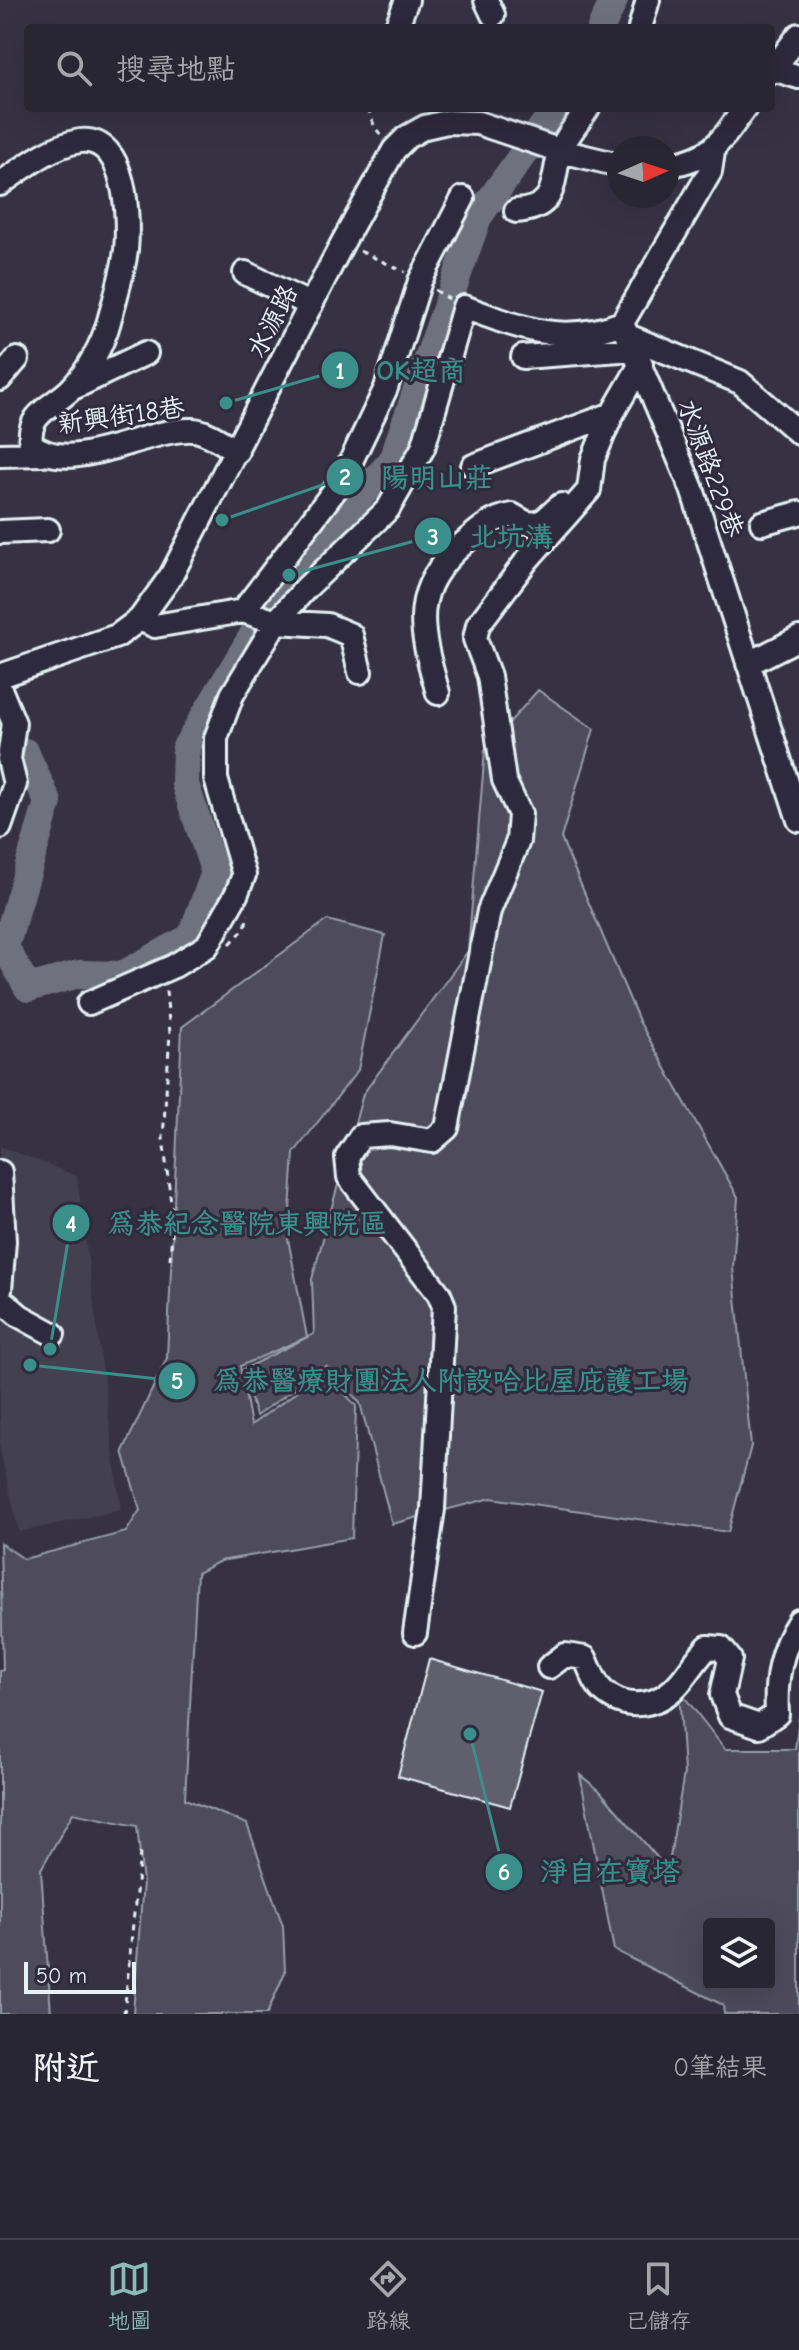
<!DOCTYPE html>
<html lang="zh-TW">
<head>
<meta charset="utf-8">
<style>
	body { margin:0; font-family:"Comic Neue","LXGW WenKai TC",sans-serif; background:#34323f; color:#f1f3f6 }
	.controls { position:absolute; right:24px; bottom:24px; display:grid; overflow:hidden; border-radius:8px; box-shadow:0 8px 32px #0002 }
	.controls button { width:72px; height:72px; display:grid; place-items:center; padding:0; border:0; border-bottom:2px solid #44434e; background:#282633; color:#f1f3f6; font:40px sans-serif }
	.compass { position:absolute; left:607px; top:136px; width:72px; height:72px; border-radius:50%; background:#282633; box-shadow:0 8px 32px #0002; rotate:87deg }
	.scale { position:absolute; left:24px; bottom:20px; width:112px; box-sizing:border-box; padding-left:8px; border:4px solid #e8f1f8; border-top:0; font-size:22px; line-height:28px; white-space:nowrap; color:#e8f1f8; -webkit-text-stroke:6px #2f2a3d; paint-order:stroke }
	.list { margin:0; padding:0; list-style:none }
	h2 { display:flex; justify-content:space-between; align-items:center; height:104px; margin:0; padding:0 32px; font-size:34px }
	h2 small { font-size:26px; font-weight:400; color:#a5a5ac }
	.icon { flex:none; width:44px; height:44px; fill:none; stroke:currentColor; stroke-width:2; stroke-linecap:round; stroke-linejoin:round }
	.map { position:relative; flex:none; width:799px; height:2014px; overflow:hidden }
	.search { position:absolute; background:#282633; box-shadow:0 8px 32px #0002; left:24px; right:24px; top:24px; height:88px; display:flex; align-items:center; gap:20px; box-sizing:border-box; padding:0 28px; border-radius:8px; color:#a5a5ac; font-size:30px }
	.sheet { height:224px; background:#282633 }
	nav { display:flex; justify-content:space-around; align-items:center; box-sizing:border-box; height:112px; border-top:2px solid #44434e; background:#282633; font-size:22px; color:#a5a5ac }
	nav a { display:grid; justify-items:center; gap:4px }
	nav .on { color:#8bbbb9 }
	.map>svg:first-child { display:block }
	.built { fill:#433f51 }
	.green { fill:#4d4b5c; stroke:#9a9eaa; stroke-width:2; fill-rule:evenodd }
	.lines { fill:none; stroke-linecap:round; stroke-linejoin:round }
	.river { stroke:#70717f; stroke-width:28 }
	.building { fill:#605e6e; stroke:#e8f1f8; stroke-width:2 }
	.minor-casing { stroke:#e8f1f8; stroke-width:28 }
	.path { stroke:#e8f1f8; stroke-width:3; stroke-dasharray:6 6; stroke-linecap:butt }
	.minor { stroke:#2f2a3d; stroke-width:22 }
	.labels { text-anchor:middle; stroke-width:6; stroke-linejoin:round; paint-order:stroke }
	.street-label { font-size:26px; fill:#e8f1f8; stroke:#2f2a3d }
	.leader { fill:none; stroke:#3a8f8a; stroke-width:3 }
	.callout-dot { fill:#3a8f8a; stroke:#2f2a3d; stroke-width:3 }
	.mark-label { font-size:24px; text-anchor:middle; font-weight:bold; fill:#fff }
	.callout-label { font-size:28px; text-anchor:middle; font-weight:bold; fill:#3a8f8a; stroke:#2f2a3d; stroke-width:6; stroke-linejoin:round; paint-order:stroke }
</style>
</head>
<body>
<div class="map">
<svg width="799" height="2014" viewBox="0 0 799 2014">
	<rect width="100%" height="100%" fill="#363244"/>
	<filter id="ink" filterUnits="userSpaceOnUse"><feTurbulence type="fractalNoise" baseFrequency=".0125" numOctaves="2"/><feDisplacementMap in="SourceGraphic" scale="16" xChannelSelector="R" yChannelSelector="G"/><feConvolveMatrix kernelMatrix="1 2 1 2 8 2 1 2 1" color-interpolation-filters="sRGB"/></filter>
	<g filter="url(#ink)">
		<path class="built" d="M0,1146L77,1176L121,1510L19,1532L0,1450Z"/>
		<path class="green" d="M538,690L594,729L561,838L639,1021L738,1197L733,1268L751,1446L728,1532L491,1498L392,1524L360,1403L326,1366L256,1416L242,1370L314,1334L312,1279L363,1094L468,951L485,750Z
			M327,920L385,935L358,1070L294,1153L288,1239L307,1337L240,1366L251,1425L325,1371L356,1406L352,1538L220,1561L197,1573L185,1799L247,1824L283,1926L285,1972L267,2014H133L143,1882L137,1826L73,1813L41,1869L51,2014H0V1671L3,1670L0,1543L24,1559L126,1532L140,1510L123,1451L167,1358L182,1027Z
			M679,1690L725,1749H795L799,1717V2014H724L723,2005L614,1950L580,1775L599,1790L668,1870L684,1773ZM709,1924H769V1984H709Z"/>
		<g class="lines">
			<path class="river" d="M601,28L614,0
				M0,745L25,752L48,802L5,947L28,988L79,974L122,975L191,937L215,873L185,784L186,747L289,575L392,461L478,217L556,108"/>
		</g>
		<path class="building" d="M429,1659L542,1692L510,1807L398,1776Z"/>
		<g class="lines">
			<defs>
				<path id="minor" d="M486,0L493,15
					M396,28L407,0
					M640,28L648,0
					M773,69L799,77
					M771,72L799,35
					M713,152L710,172L622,323L692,489L799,820
					M667,166C713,157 719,144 745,108
					M0,184C23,168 52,145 80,141C127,135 129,219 126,250C123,273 115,299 109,321C103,344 87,373 70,390C51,408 27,413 31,444C71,478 146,427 193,430C208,431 224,444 237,451
					M516,211C559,208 551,181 560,152C565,137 580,121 588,108
					M245,273L311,305
					M628,336L740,382L799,433
					M523,357L634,349
					M0,379L17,359
					M75,387L146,353
					M0,455L42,454
					M473,466L612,414
					M762,523L799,513
					M0,532L48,530
					M243,611L276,622L327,625L351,635L360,672
					M140,619L155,626L243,611L341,482L386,388L420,281L463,198
					M748,664L799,638
					M0,676L117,636L140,619L171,576L343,242L394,150L407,137L425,127L447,122L478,123L561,151L619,165
					M0,689L14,723L9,759L15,784L0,827
					M438,693C420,629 408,590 465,542C481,528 491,519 512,515L526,523L540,524L561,505
					M89,1003L174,966L207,946L236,895L244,875L216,779V738L232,695L276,622L305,589L388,509L423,448L464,307C521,328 562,346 622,323
					M0,1172L4,1241L0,1290
					M0,1299L20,1316L53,1334
					M415,1633L433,1509L444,1306L439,1294L349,1177L347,1157L361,1136L390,1134L432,1141L447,1128L489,911L518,841L520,814L504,780L489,676L475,639L478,625L527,560L589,490L593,459L612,414L641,364
					M549,1667L565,1655L585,1658C590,1668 595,1684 603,1691C628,1713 661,1706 681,1681C691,1669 697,1658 708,1647L721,1648L730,1659L722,1695L730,1716L759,1726L777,1714C775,1680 780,1650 799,1621"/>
			</defs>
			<use href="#minor" class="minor-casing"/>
			<path class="path" d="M368,108L375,128L384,138
				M360,251L405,272
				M435,290L449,299
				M230,944L245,928L248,914
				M166,991L170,1033L163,1138L173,1219L170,1259
				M124,2014L140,1853"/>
			<use href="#minor" class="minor"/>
		</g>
	</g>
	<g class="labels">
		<g class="street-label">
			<text transform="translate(272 321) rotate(-63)" y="9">水源路</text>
			<text transform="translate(121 415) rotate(-8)" y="9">新興街18巷</text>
			<text transform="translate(711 468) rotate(70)" y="9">水源路229巷</text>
		</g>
	</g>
	<path class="leader" d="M226 403L340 370M222 520L345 477M289 575L433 536M50 1349L71 1223M30 1365L177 1381M470 1734L504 1872"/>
	<g class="callout-dot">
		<circle cx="226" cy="403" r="8"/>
		<circle cx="222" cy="520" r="8"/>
		<circle cx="289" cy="575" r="8"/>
		<circle cx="50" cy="1349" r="8"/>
		<circle cx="30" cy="1365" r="8"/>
		<circle cx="470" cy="1734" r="8"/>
		<circle cx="340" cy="370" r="20"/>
		<circle cx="345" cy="477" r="20"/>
		<circle cx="433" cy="536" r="20"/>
		<circle cx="71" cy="1223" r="20"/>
		<circle cx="177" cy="1381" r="20"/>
		<circle cx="504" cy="1872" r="20"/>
	</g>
	<g class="mark-label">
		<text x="340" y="379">1</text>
		<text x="345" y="485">2</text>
		<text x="433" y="545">3</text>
		<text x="71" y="1232">4</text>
		<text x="177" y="1389">5</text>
		<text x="504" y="1880">6</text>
	</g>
	<g class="callout-label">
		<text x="421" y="380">OK超商</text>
		<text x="437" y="487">陽明山莊</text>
		<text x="511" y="546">北坑溝</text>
		<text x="247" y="1233">為恭紀念醫院東興院區</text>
		<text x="451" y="1390">為恭醫療財團法人附設哈比屋庇護工場</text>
		<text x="610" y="1881">淨自在寶塔</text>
	</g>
</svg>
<div class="controls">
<button><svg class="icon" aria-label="layers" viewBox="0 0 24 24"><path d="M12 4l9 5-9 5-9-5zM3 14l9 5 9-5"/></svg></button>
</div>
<svg class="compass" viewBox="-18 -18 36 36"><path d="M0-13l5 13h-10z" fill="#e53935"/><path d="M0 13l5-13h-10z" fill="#a5a5ac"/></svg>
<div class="scale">50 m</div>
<div class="search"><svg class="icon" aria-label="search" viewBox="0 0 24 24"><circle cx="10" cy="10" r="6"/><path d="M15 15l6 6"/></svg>搜尋地點</div>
</div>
<section class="sheet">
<h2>附近<small>0筆結果</small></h2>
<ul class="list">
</ul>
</section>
<nav>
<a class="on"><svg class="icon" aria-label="map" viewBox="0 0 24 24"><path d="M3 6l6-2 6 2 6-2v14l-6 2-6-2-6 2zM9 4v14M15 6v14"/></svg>地圖</a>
<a><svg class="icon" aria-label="directions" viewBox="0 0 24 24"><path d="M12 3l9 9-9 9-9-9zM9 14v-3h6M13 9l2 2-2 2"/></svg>路線</a>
<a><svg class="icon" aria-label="saved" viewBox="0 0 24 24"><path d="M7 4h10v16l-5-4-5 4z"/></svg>已儲存</a>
</nav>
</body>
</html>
